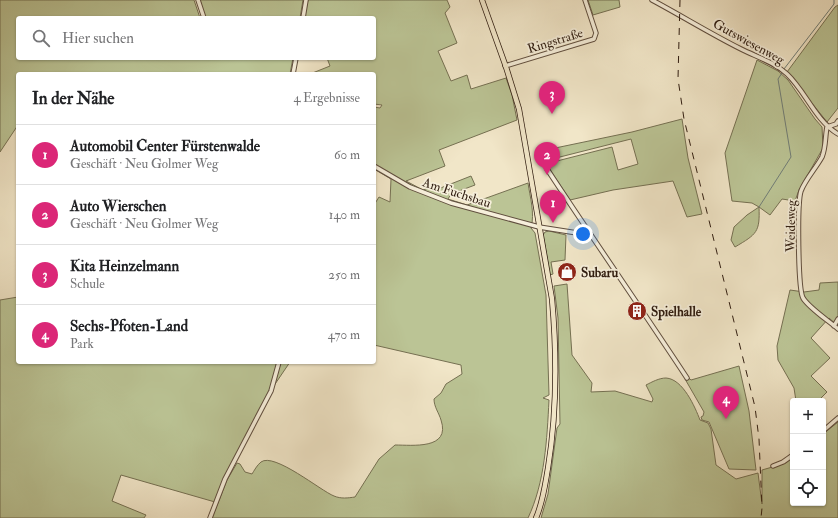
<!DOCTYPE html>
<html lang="de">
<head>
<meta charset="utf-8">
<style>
	body { margin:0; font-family:"IM FELL Double Pica",serif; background:#f2f2f2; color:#202124 }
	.controls { position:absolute; right:12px; bottom:12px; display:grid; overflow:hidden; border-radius:4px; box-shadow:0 1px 3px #0004 }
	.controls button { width:36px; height:36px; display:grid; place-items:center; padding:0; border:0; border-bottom:1px solid #e0e0e0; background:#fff; color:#202124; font:20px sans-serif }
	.you { position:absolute; left:583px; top:234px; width:14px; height:14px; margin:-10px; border:3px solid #fff; border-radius:50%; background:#1a73e8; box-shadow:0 0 0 6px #1a73e833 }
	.badge { display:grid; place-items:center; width:26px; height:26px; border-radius:50%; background:#db2777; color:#fff; font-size:13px; font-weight:700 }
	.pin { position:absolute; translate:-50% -33px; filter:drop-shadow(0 1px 2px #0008) }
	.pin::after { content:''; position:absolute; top:21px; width:14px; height:12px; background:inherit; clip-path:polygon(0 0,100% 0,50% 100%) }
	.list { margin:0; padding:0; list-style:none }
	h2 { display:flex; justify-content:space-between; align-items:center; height:52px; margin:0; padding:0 16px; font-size:17px }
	h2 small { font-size:13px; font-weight:400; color:#757577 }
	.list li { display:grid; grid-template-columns:26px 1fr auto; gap:12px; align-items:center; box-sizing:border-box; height:60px; padding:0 16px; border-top:1px solid #e0e0e0 }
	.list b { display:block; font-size:15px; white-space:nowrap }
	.list p { margin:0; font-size:13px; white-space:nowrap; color:#757577 }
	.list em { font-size:13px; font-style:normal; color:#757577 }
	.icon { flex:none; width:22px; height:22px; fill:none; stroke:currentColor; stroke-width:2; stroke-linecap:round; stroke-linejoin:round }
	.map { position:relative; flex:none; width:838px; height:518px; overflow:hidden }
	.search { position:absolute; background:#fff; box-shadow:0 1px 3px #0004; left:16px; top:16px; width:360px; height:44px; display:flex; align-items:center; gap:10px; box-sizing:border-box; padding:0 14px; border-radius:4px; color:#757577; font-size:15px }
	.panel { position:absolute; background:#fff; box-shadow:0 1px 3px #0004; left:16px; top:72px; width:360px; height:292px; border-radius:4px }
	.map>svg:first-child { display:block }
	.green { fill:#bbc495; stroke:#757052 }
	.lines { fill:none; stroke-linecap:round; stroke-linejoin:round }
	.stream { stroke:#707d77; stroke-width:1 }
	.minor-casing { stroke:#604e3e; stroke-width:5.5 }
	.major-casing { stroke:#2f1c10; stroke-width:6 }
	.minor { stroke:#f6efdb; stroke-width:3.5 }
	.major { stroke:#f1e6c8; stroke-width:4.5 }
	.rail { stroke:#2f1c10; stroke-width:1; stroke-dasharray:7 7; stroke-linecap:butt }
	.labels { text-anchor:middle; stroke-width:3.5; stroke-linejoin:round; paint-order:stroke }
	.street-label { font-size:13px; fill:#2f1c10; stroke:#f6efdb }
	.poi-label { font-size:13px; font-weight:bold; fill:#2f1c10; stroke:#f6efdb; text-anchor:start }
</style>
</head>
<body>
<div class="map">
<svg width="838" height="518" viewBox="0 0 838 518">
	<rect width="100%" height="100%" fill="#f1e6c8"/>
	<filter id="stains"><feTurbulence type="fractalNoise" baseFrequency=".005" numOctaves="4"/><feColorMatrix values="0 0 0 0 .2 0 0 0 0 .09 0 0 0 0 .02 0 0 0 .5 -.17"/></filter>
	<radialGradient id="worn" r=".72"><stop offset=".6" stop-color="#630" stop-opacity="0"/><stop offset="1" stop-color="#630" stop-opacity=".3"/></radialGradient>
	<path class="green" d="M0,0H194L200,18H18V58H293L290,74H18V125L0,152Z
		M200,0H303L300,18H205Z
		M308,0H447L450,7L445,13L457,43L438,51L451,81L467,75L471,89L506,78L512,95L517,120L439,150L445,166L406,181L423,190L431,187L433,191L471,176L475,185L451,194L448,199L467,205L528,183C530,197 535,213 531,228L535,233L546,295L549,395L543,398L549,400C547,439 545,482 528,518H212L227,480L237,463L240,464L245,472L252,474C254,471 257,465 261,462C274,452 321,491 334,496C341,499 348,498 355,497L379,459L395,445C412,445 451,450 441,420C439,413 434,407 434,399L441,393L446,384L462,374L461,365L374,345V205L379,197L390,202L391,179L374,169V107L380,108L382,105L374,104V74H310L330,66L327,58H374V18H304Z
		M588,0H619L620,7L593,15Z
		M838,5V108L827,122L787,72L835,7Z
		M757,60L778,71L788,80L815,119L822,127L823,148L799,190L795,201L782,199L770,215L759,207C760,232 757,234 735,247L731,240L734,227L747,215L759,207L752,203L732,201L725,153Z
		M682,119L688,158L702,214L687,217L673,181L613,190L570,200L549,168V165L553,162L612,147L618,170L638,164L631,139L552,159L543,165L536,154V152L632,132Z
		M549,231L566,235L565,260L551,262L553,274L550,275L543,235L545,232Z
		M838,282V326L829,318L811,338L830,358L811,376L827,392L818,401H796L794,388L778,360L777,346L790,290L804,292L819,290L820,283Z
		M567,284L572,355L592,383L591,392L615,391L652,402L653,399L646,385C652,382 659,378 666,378C683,379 695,407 700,420L708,423L711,429L716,465L736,479L758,473L762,504V470L786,463L793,457V503H823V434L838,422V518H541L548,494L557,428L560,424L558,318L554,286Z
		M18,297V362H290L269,393L215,502L121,475L112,501L146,515L144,518H0V300Z
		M739,366L749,411L756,470L729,469L709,422L702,420L701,417L703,416L704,412L685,379L688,377L691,380Z"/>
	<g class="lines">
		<path class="stream" d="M784,69L834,4V0
			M759,207L791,157L778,79L782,73"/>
		<defs>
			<path id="minor" d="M198,0L204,18
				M652,0C682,16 711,34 741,49C757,57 774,62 787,74C806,92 815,120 838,134
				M303,18L306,0
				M505,66L594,39L596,33L585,0
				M293,74L296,58
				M838,121L836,124L827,127C825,137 826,147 822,157C816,168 805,180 801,191C797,203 798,289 803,298C809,308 829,321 838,329
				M374,166L410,187L451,203L539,227L590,235
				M547,169C593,239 641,308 687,378
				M834,326L838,319
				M823,431L838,418
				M773,466L783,462L793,455
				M210,518L225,479L271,391L279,362"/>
			<path id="major" d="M482,0L506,67L519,109L552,299C557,355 557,412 548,468C545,485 543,502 536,518"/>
		</defs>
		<use href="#minor" class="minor-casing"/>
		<use href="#major" class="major-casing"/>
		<use href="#minor" class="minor"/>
		<use href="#major" class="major"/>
		<path class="rail" d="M680,0L678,79L684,119L755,407L759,439L762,508L761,518"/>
	</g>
	<defs>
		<symbol id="shop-disc" viewBox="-11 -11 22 22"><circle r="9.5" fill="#8f2418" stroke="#f6efdb"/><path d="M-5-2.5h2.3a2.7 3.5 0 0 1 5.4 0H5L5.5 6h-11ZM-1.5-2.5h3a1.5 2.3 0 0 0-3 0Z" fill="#fff"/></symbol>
		<symbol id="building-disc" viewBox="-11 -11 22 22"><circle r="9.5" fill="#8f2418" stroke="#f6efdb"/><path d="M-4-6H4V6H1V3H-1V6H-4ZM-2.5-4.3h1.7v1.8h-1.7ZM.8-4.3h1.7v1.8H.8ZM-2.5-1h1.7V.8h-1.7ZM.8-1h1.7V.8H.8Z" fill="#fff"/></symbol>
	</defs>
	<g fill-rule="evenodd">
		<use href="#shop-disc" x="556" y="261" width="22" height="22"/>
		<use href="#building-disc" x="626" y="300" width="22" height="22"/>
	</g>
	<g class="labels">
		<g class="street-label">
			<text transform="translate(555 40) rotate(-17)" y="5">Ringstraße</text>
			<text transform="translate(749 41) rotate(29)" y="5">Gutswiesenweg</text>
			<text transform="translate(457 192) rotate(18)" y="5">Am Fuchsbau</text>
			<text transform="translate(790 226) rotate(-89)" y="5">Weideweg</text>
		</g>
		<g class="poi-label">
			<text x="581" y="277">Subaru</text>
			<text x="651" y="316">Spielhalle</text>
		</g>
	</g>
	<rect width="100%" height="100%" filter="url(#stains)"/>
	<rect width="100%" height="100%" fill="url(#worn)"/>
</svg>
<div class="controls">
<button>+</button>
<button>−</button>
<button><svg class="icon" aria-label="locate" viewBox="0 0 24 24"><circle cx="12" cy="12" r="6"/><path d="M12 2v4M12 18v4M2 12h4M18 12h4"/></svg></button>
</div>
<div class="you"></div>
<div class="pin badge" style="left:553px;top:223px">1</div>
<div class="pin badge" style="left:547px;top:175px">2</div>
<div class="pin badge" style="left:552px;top:114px">3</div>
<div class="pin badge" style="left:726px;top:419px">4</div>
<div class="search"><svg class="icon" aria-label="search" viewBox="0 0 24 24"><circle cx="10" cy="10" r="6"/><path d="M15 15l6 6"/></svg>Hier suchen</div>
<section class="panel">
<h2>In der Nähe<small>4 Ergebnisse</small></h2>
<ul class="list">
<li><span class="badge">1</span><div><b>Automobil Center Fürstenwalde</b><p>Geschäft · Neu Golmer Weg</p></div><em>60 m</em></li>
<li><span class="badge">2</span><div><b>Auto Wierschen</b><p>Geschäft · Neu Golmer Weg</p></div><em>140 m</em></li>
<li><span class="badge">3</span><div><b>Kita Heinzelmann</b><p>Schule</p></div><em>250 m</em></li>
<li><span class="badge">4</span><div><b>Sechs-Pfoten-Land</b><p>Park</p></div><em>470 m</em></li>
</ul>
</section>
</div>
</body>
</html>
